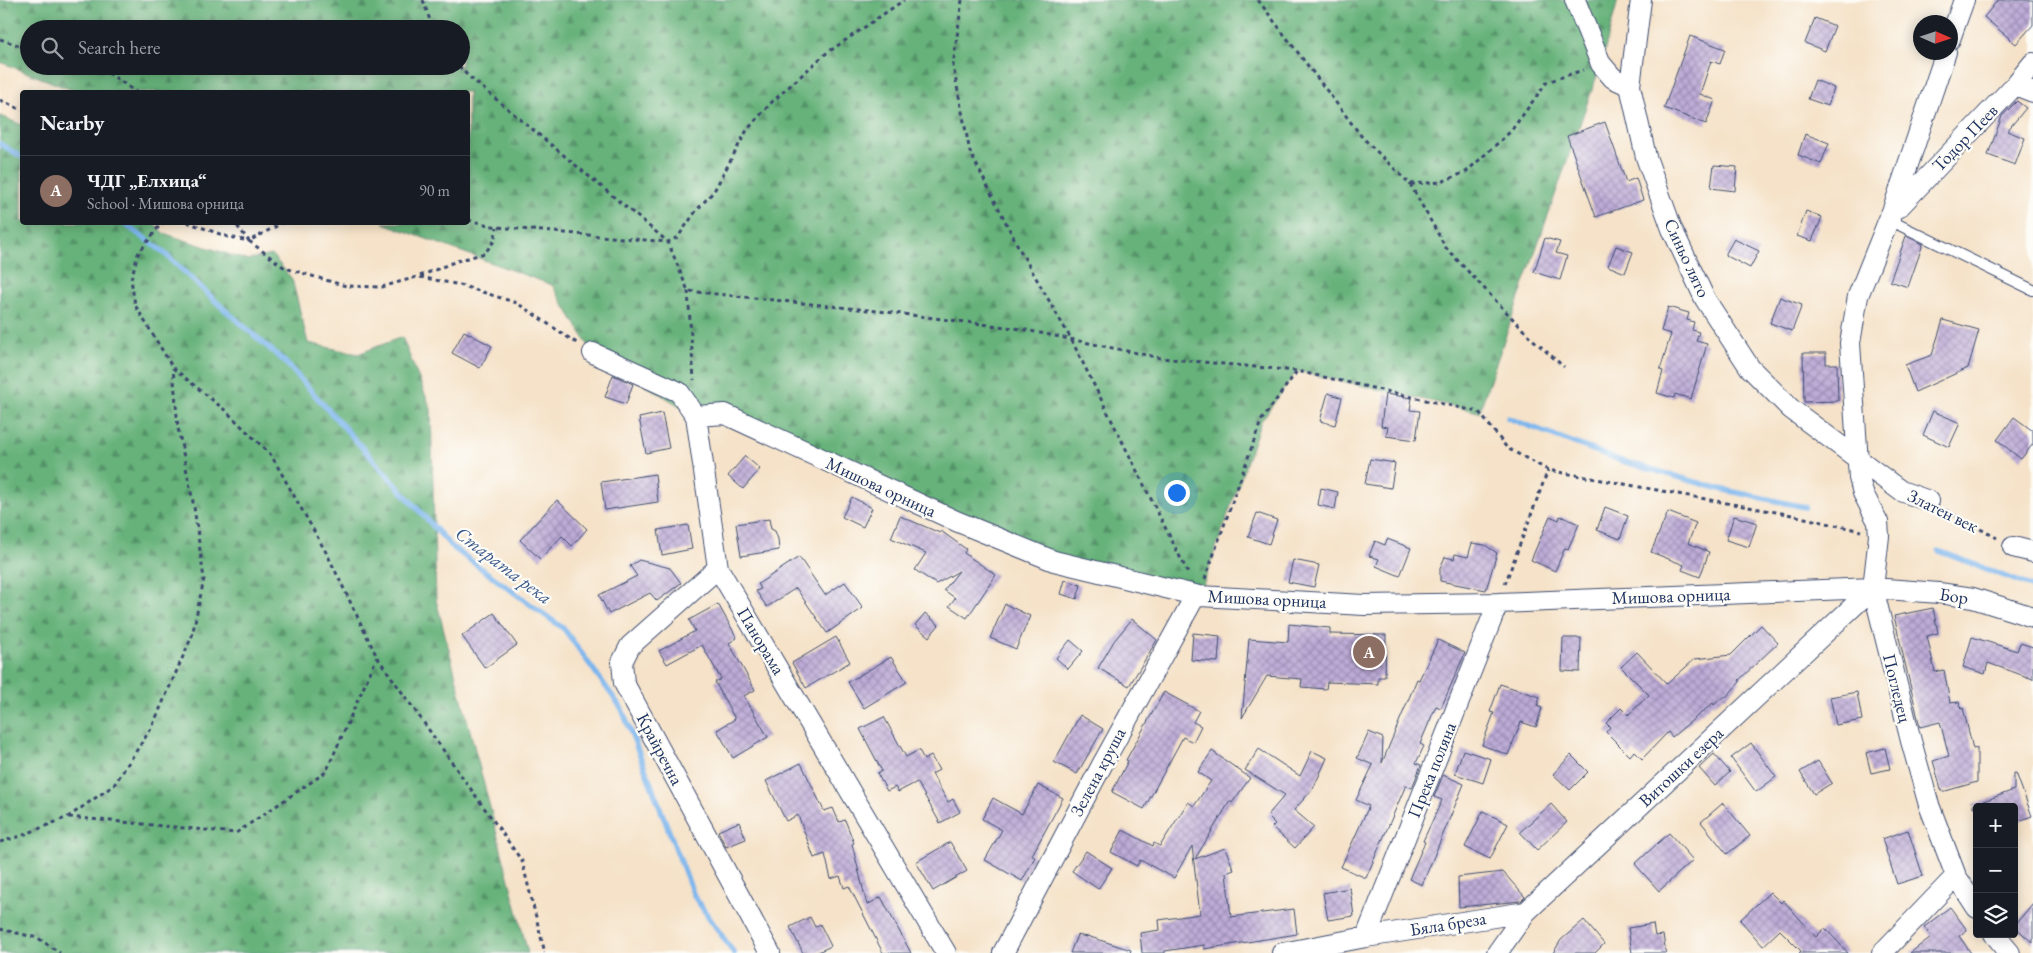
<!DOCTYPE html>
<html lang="en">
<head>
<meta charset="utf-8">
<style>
	body { margin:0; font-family:"EB Garamond",serif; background:#242831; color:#f1f3f6 }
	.controls { position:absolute; right:15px; bottom:15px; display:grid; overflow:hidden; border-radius:5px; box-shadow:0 2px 12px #0003 }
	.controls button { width:45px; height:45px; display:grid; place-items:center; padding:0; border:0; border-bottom:1px solid #363941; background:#171b24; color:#f1f3f6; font:25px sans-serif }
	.compass { position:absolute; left:1913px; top:15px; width:45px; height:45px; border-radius:50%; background:#171b24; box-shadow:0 2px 12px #0003; rotate:93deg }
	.you { position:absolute; left:1176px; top:492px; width:18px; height:18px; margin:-12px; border:4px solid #fff; border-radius:50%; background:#1a73e8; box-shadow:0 0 0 8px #1a73e833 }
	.badge { display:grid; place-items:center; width:32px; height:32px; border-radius:50%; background:#d93025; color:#fff; font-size:16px; font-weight:700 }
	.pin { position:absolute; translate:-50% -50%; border:2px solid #fff; box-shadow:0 1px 5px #0006 }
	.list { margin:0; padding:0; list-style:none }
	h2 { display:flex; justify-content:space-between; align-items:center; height:65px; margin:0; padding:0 20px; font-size:21px }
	h2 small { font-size:16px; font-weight:400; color:#9ea1a6 }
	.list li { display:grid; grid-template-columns:32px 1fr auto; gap:15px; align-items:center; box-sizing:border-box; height:70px; padding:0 20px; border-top:1px solid #363941 }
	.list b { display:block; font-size:19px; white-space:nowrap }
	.list p { margin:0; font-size:16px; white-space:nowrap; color:#9ea1a6 }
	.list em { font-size:16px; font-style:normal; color:#9ea1a6 }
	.icon { flex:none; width:28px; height:28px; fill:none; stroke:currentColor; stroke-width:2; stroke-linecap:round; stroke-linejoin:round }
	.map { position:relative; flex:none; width:2033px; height:953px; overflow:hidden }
	.search { position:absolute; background:#171b24; box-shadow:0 2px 12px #0003; left:20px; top:20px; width:450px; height:55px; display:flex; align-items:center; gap:12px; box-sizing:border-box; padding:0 18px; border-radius:28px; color:#9ea1a6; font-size:19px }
	.panel { position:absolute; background:#171b24; box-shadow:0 2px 12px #0003; left:20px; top:90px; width:450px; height:135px; border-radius:5px }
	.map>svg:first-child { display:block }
	.forest { fill:url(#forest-firs); stroke:#40706c; fill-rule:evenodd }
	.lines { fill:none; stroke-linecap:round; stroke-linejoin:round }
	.stream { stroke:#7cb5ed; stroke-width:5.5 }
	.building { fill:url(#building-cross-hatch) }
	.lane-casing { stroke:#3c4a6e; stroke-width:12 }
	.street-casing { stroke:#3c4a6e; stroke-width:22 }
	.path { stroke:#3c4a6e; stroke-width:3; stroke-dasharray:4 4; stroke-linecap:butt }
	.lane { stroke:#fff; stroke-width:10 }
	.street { stroke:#fff; stroke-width:20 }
	.labels { text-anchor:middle; stroke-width:4.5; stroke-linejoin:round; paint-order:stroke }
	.street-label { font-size:18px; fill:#1b2f5e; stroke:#fdfcf7 }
	.water-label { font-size:19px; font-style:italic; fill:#385789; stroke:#fdfcf7 }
</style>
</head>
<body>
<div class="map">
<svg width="2033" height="953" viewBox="0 0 2033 953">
	<defs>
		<pattern id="forest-firs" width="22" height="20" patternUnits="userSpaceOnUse" patternTransform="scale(1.25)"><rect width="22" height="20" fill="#66b27a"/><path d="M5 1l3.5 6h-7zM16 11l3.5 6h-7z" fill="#539167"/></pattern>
		<pattern id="building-cross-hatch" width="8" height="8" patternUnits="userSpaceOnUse" patternTransform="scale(1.25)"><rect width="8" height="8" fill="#beacd7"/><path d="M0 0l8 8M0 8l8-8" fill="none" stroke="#9a8cb2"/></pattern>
	</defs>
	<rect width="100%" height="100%" fill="#fdfcf7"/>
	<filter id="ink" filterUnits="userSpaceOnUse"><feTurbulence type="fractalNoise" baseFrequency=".02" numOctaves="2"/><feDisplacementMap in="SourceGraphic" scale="10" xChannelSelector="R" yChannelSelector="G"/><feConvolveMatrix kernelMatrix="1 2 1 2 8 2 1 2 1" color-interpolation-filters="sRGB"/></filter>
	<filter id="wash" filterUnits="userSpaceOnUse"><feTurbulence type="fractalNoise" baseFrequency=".0096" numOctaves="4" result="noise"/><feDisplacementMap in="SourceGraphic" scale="20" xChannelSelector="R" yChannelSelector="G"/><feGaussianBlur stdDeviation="1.12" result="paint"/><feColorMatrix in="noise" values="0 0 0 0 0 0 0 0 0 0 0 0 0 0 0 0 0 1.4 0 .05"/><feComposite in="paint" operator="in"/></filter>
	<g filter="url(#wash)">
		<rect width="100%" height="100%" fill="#f5e2c8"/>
		<path class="forest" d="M0,0H1618L1601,64L1479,412L1297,371L1261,421L1199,596L1054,561L725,414L696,416L593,353L552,285L383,223L468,222V92H77L0,62ZM29,29H461V66H29Z
			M0,116L22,125V222L154,223L163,233L246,260L272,255L292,279L308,343L358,354L402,337L431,409L436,600L528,953H0Z"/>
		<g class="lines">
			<path class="stream" d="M0,144L22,157
				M122,222L162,251L224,309L285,362L452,547L564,629L622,709L694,896L734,953
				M1508,418L1619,460L1720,489L1805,507
				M1939,551L2033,587"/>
		</g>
		<g id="blocks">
			<path class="building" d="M1998,0H2033V25L2016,44L1984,17Z
				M1815,18L1835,26L1825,51L1805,43Z
				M1690,36L1725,49L1720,64L1711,61L1700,94L1715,100L1706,124L1664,108Z
				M1815,80L1834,88L1828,106L1808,99Z
				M2017,101L2026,108L2007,131L2025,138L2015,165L1988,155L2002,116Z
				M1605,122L1626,182L1636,178L1643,200L1596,217L1567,136Z
				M1805,134L1829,143L1821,164L1798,155Z
				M1714,165L1737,167L1735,191L1711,188Z
				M1806,211L1822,217L1812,241L1797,236Z
				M1906,236L1923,244L1908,287L1890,281Z
				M1545,238L1560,242L1556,253L1567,256L1560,280L1534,272Z
				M1734,239L1759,251L1750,268L1725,255Z
				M1616,246L1633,252L1625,273L1608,266Z
				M1780,297L1802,305L1792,331L1770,323Z
				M1668,307L1689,313L1687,320L1694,322L1692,330L1699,332L1696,341L1707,344L1691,399L1675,394L1674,398L1657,393L1663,371L1660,370L1671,334L1661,331Z
				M1943,320L1979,330L1968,368L1915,392L1905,365L1932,355Z
				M464,331L492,346L480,368L452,353Z
				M1803,353H1826V364H1837L1838,401L1804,402Z
				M613,375L633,384L626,404L605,397Z
				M1328,393L1342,398L1335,425L1320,421Z
				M1385,394L1412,398L1410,410L1420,411L1416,440L1386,436L1388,427L1381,426Z
				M1933,411L1960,423L1949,447L1923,435Z
				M662,413L669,448L646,453L639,418Z
				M2014,417L2033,431V444L2021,459L1997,440Z
				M745,456L760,469L743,489L728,476Z
				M1370,459L1395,463L1391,488L1365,484Z
				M655,474L658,502L605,510L601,482Z
				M1321,488L1338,492L1335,509L1318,505Z
				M852,497L872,508L863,527L842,517Z
				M557,500L587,529L572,546L562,536L540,559L520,540Z
				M1605,507L1628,516L1620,539L1597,530Z
				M1668,512L1696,523L1688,543L1709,552L1700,577L1682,570L1684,565L1651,552Z
				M1257,513L1277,520L1269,544L1248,537Z
				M900,516L940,533L941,531L966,549L964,553L996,575L967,618L949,606L955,598L944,590L959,571L936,584L915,570L926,553L891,538Z
				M1550,516L1559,520L1560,516L1579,524L1568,549L1565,548L1555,571L1531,560Z
				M1734,516L1757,523L1749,547L1726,540Z
				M769,519L771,529L775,531L778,539L779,550L741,556L736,524Z
				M688,525L692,549L662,555L658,530Z
				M1387,539L1411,548L1400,576L1376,566L1379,559L1369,556L1375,541L1385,545Z
				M1472,543L1485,545L1497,553L1486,590L1440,581V568L1445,557L1454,559L1455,554L1468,557Z
				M799,557L825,595L845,582L863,608L827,633L796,588L767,607L756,591L761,589L758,584Z
				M639,560L670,568L681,583L657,601L650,593L609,614L599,595L637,576L630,566Z
				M1293,560L1319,565L1314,587L1288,582Z
				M1065,580L1081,585L1077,599L1061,594Z
				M718,604L737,638L729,643L755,690L744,696L768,737L733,758L717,730L735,719L715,682L721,679L702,645L667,664L659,651L695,631L689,620Z
				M1005,604L1030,616L1016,649L990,638Z
				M1933,608L1938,633L1927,636L1935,672L1944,670L1950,703L1959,702L1961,709L1963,708L1973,749L1977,748V782L1942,792L1933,761L1949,756L1940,722L1920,727L1894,616Z
				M494,613L517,645L485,668L462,636Z
				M925,613L939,625L929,637L915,625Z
				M1132,619L1157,640L1129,686L1098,668L1114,641Z
				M1289,624L1330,628V634L1386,635L1385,677H1378V684L1327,682L1326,689L1301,687L1302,679L1267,676L1242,718L1249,639L1288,642Z
				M1761,625L1778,643L1739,680L1740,682L1726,697H1723L1714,705L1713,703L1672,737L1668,732L1642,759L1634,751L1630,756L1606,732L1610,727L1606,723L1621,708L1628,715L1649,695L1621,667L1637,652L1667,684L1695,659L1731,655Z
				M1193,633L1220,636L1218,662L1191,660Z
				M836,637L850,662L806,688L792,663Z
				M1972,637L2017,651L2020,643L2033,647V679L1988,663L1985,674L1963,667Z
				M1563,638H1581L1580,672L1562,671Z
				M1070,640L1083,651L1068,669L1056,658Z
				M1438,640L1465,653L1441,708L1436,706L1420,744L1424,746L1416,763L1421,765L1412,788L1406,785L1366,878L1341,867L1369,806L1356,800L1373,765L1357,758L1369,732L1383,738L1382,763L1417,679L1419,680Z
				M891,657L907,682L864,708L848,682Z
				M1500,684L1540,697L1537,706L1542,708L1536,727L1521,722L1508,755L1482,745L1494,713L1490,712Z
				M1164,692L1199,711L1193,722L1201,726L1193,742L1183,737L1144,809L1112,792L1128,761L1126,760Z
				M1857,692L1862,720L1836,725L1830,697Z
				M1080,715L1103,729L1077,774L1054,762Z
				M884,717L906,757L919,750L924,760L931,756L939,770L932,774L948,802L953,799L960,812L940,823L917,782L898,792L895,787L887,791L877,773L882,771L860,729Z
				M1751,743L1776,777L1756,792L1731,758Z
				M1885,748L1890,769L1871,773L1866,753Z
				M1259,749L1300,776L1312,751L1327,758L1313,789L1294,810L1314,827L1295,848L1272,827L1275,824L1267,816L1285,795L1245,770Z
				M1463,750L1491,759L1483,783L1455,774Z
				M1212,751L1250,778L1232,803L1230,801L1195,859L1225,848L1234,870L1226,873L1231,917L1294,909L1297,934L1204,949V945L1165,951V953H1142L1140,933L1160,930L1159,920L1200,914L1192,846L1174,878L1140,860L1137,866L1111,852L1123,830L1153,846L1154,843L1160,846L1188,802L1194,806L1211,781L1198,772Z
				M1714,754L1730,772L1715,786L1699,768Z
				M1571,755L1588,772L1570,790L1553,774Z
				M1818,761L1832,783L1814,794L1800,772Z
				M801,763L824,811L833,808L839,822L845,820L854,843L852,844L867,905L881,897L911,953H883L849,886L844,888L840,876L831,879L825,854L814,858L798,815L786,821L766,781Z
				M2014,773H2016L2032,816L2014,823V807H1973V805L2014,790Z
				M1443,775L1464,784L1422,885L1409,879L1425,842L1423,841L1442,800L1434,797Z
				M1038,785L1063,798L1032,855L1035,857L1022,881L985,860L1002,830L982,819L993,798L1022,814Z
				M1723,803L1750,836L1727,854L1701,822Z
				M1551,804L1567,822L1537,850L1520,832Z
				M1483,811L1508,824L1490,859L1465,847Z
				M739,822L746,839L726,847L718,831Z
				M1908,830L1923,876L1897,884L1882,839Z
				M1669,833L1693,860L1659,891L1635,864Z
				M950,842L967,871L933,891L916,862Z
				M1086,851L1112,868L1098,889L1072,871Z
				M1503,872L1525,897L1521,901L1459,907L1458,877Z
				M1350,888L1354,916L1328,920L1323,893Z
				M1770,892L1781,903L1783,900L1816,937L1825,928L1848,953H1799L1801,951L1780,930L1763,946L1740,920Z
				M2033,903V943L2014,926Z
				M1950,907L1967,930L1959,936L1971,953H1910L1931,937L1924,927Z
				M810,917L815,927L820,924L831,946L816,953H803L790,927Z
				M1584,920L1604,944L1595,953H1553L1561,940Z
				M1653,924L1655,936L1663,935L1666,953H1632L1628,928Z
				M1077,935L1087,937V936L1131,950L1130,953H1070Z"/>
		</g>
	</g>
	<g filter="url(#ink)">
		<use href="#blocks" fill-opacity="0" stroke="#3c4a6e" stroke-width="1"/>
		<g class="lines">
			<defs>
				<path id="lane" d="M1889,220L2033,290"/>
				<path id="street" d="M1575,0L1601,64L1613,78L1630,86
					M1641,0L1630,86L1646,157L1672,229L1705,299L1750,368L1791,409L1901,491L1929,501
					M1950,39L1964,0
					M1946,52L1893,209L1858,296L1850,343L1859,478L1863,493L1878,522L1879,536L1873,588L1911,741L1929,805L1956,876L1977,908
					M2015,85L2033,92
					M1895,208L1899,207L2015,85L2033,63
					M593,353L679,392L696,416L718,568L946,953
					M696,416L725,414L956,521L1054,561L1199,596L1364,605L1498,603L1873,588L1939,593L1973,598L2033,617
					M2013,547L2033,552
					M718,568L630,646L622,662L624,683L770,953
					M1994,934L2010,953
					M1366,937L1498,603
					M1003,953L1102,765L1193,600L1199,596
					M1282,953L1366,937L1526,912
					M1497,953L1526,912L1873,588
					M1882,953L1956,876"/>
			</defs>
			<use href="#lane" class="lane-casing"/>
			<use href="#street" class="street-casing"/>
			<path class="path" d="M423,0L433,29
				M962,0L953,66L970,152L1020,250L1071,339L1188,573
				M1258,0L1362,137L1410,184L1441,182L1466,172L1511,131L1547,82L1583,70
				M0,39L29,49
				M85,66L110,74L136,92
				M459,66L467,75L668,242L688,291L887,312L1021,329L1161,358L1297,371
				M0,100L22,110
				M1410,184L1446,248L1530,337L1564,367
				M468,220L497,227L668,242L678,237L696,211L714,191L747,130L772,102L824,55L904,0
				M165,222L160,225L138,254L131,279L135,305L173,368L226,411L271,455L327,554L377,657L522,861L545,953
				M187,222L228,237L249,241L234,222
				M284,222L249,241L285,268L346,286L382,287L420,276L457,261L485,253L494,241L497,227
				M420,277L460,285L517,303L578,344
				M688,291L694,380
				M1945,510L1997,538
				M1205,579L1261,421L1297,371L1479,412L1507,448L1548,470L1792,515L1861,531
				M1505,584L1548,470
				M69,817L236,833L326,772L377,657
				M0,842L21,836L68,817L114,785L152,727L192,636L204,579L194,507L178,428L173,368
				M0,929L38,938L60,953"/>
			<use href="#lane" class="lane"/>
			<use href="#street" class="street"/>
		</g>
	</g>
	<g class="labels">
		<g class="street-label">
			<text transform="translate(1965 138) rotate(-46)" y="6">Тодор Пеев</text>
			<text transform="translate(1687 258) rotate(65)" y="6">Синьо лято</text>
			<text transform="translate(881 487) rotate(25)" y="6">Мишова орница</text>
			<text transform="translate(1943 511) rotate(26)" y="6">Златен век</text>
			<text transform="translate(1671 596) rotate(-2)" y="6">Мишова орница</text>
			<text transform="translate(1954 596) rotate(9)" y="6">Бор</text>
			<text transform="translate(1267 599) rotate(3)" y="6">Мишова орница</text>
			<text transform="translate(761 641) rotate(59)" y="6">Панорама</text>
			<text transform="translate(1897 688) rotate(76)" y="6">Погледец</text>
			<text transform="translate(660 749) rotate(62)" y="6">Крайречна</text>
			<text transform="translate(1681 767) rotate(-43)" y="6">Витошки езера</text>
			<text transform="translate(1432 770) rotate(-68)" y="6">Прека поляна</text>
			<text transform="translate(1098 772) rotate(-62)" y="6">Зелена круша</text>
			<text transform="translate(1448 924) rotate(-9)" y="6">Бяла бреза</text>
		</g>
		<g class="water-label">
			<text transform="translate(504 565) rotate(37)" y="7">Старата река</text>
		</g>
	</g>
</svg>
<div class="controls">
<button>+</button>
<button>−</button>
<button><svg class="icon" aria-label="layers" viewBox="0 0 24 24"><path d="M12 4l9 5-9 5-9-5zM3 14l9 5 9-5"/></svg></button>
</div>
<svg class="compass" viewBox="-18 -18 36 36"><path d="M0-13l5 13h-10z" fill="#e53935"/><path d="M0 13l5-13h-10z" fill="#9ea1a6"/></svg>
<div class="you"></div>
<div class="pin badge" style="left:1369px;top:652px;background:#8d6e63">A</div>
<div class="search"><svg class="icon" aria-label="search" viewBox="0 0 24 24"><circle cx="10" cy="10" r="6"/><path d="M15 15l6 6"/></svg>Search here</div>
<section class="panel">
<h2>Nearby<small></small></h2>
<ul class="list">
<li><span class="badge" style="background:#8d6e63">A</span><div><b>ЧДГ „Елхица“</b><p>School · Мишова орница</p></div><em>90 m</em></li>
</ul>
</section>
</div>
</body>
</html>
